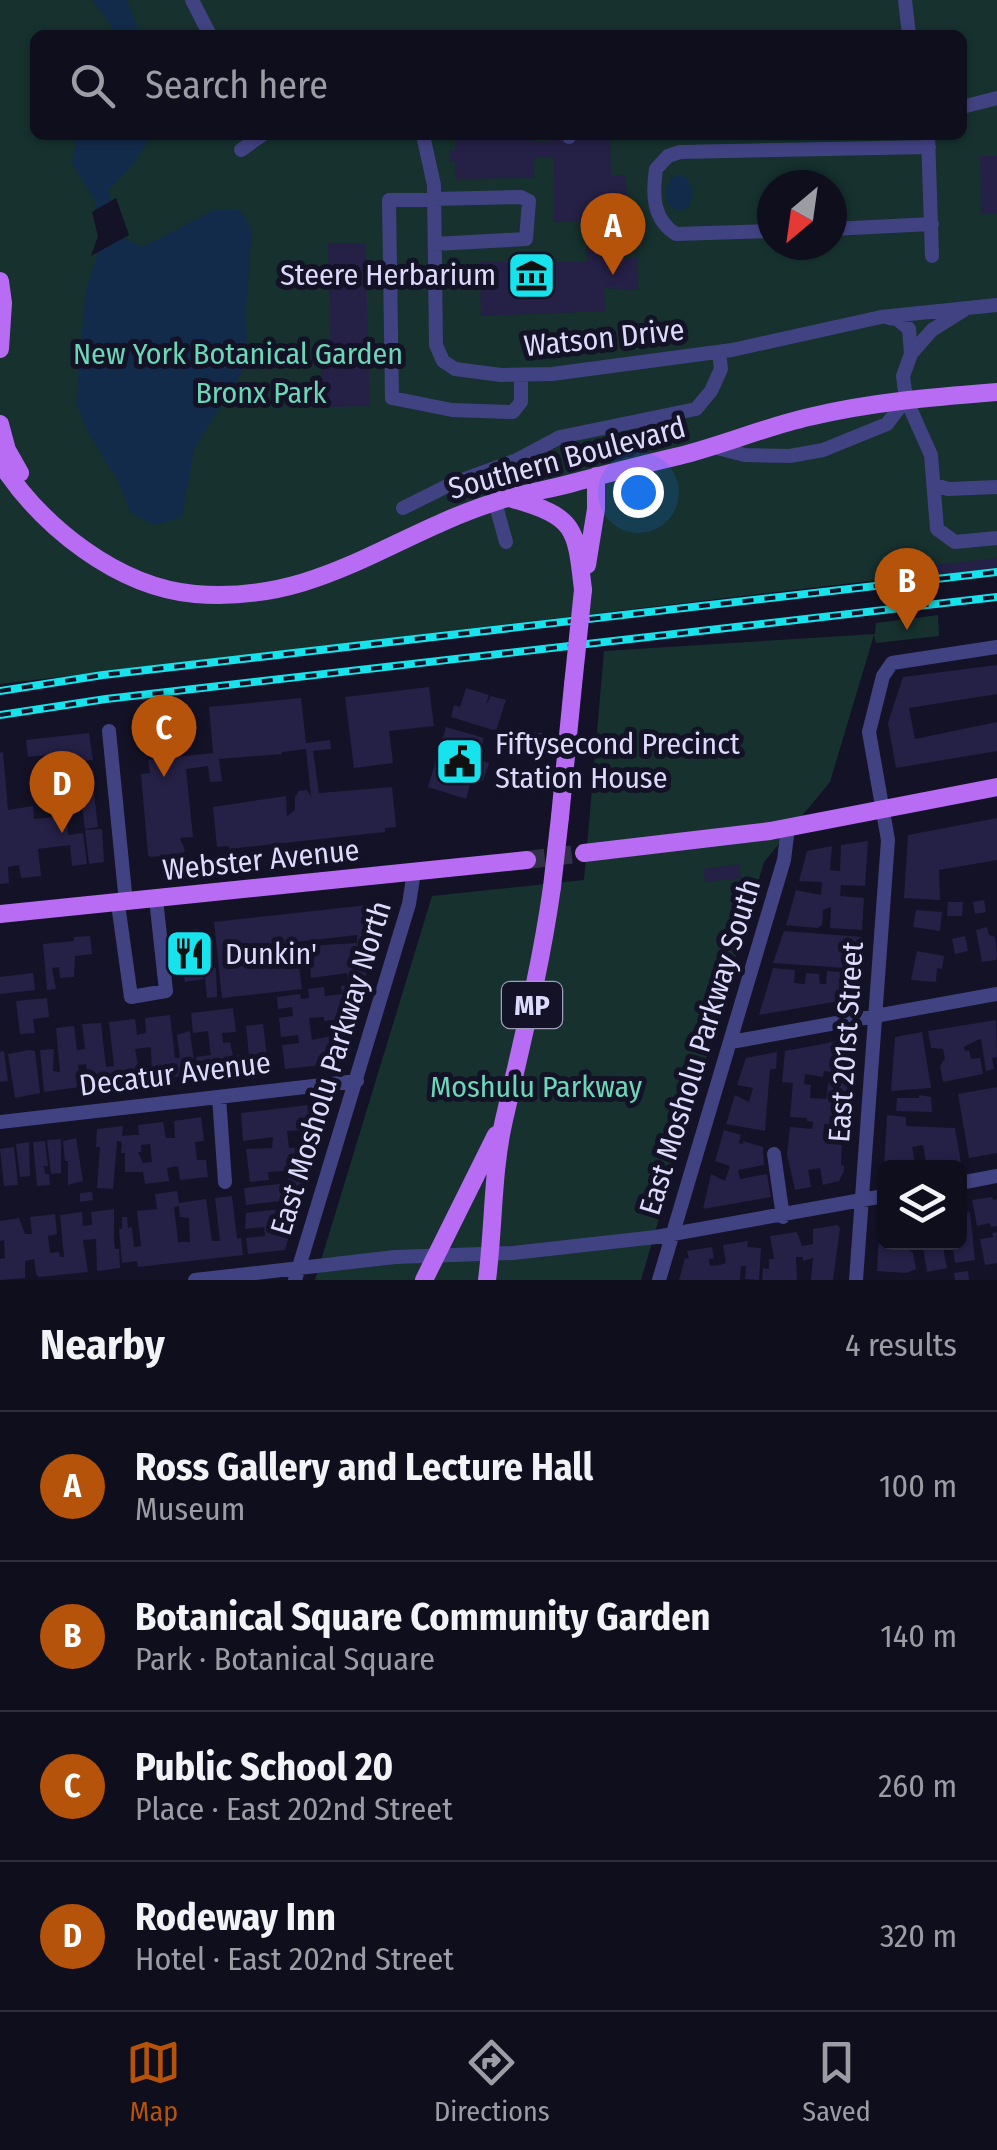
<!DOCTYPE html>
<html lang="en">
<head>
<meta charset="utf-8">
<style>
	body { margin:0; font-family:"Fira Sans Condensed",sans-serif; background:#181726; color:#f1f3f6 }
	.controls { position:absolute; right:30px; bottom:30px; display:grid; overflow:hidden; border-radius:15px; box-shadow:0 2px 8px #0004 }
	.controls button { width:90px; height:90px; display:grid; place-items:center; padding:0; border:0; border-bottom:2px solid #2f2e3b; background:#0f0e1d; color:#f1f3f6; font:50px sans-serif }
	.compass { position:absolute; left:757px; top:170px; width:90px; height:90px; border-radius:50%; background:#0f0e1d; box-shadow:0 2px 8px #0004; rotate:209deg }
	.you { position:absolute; left:638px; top:492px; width:35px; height:35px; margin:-25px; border:8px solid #fff; border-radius:50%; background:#1a73e8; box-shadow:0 0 0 15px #1a73e833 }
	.badge { display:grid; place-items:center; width:65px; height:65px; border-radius:50%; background:#b45309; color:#fff; font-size:32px; font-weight:700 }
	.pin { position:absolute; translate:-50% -82px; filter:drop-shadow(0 2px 5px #0008) }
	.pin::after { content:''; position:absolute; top:52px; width:35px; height:30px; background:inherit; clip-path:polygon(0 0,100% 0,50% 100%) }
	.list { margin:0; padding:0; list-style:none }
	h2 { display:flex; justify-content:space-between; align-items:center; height:130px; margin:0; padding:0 40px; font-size:42px }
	h2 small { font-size:32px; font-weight:400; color:#9b9ca4 }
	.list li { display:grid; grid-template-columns:65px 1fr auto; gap:30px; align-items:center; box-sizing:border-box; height:150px; padding:0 40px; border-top:2px solid #2f2e3b }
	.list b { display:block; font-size:38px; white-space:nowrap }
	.list p { margin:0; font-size:32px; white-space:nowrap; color:#9b9ca4 }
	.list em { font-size:32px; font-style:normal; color:#9b9ca4 }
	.icon { flex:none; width:55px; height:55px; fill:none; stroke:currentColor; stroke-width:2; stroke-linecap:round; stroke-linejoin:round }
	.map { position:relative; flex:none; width:997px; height:1280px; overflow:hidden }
	.search { position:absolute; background:#0f0e1d; box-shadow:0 2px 8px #0004; left:30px; right:30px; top:30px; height:110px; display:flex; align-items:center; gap:25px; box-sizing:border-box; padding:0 35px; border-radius:15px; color:#9b9ca4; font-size:38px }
	.sheet { height:730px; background:#0f0e1d }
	nav { display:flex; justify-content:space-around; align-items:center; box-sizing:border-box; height:140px; border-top:2px solid #2f2e3b; background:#0f0e1d; font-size:28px; color:#9b9ca4 }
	nav a { display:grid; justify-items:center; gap:5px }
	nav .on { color:#b45309 }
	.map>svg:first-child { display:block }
	.green { fill:#16312e; fill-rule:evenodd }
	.water { fill:#132b4a }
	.pier { fill:#141227 }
	.building { fill:#252046; fill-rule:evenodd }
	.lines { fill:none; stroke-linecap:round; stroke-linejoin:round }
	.major-tunnel { stroke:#323047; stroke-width:18; stroke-dasharray:18 9; stroke-linecap:butt }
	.minor { stroke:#414282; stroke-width:14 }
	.major { stroke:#b86bf3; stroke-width:18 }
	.rail-casing { stroke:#17e3ec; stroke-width:8 }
	.rail { stroke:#141227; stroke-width:4; stroke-dasharray:11; stroke-linecap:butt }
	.major-bridge { stroke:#b86bf3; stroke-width:18 }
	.labels { text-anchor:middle; stroke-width:10; stroke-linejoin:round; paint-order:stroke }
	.shield { fill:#141227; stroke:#a19fbc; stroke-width:2.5 }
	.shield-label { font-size:28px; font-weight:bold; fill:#dddbfc }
	.poi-label { font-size:30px; fill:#dddbfc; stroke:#141227; text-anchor:start }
	.street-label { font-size:30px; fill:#dddbfc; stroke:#141227 }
	.park-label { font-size:30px; fill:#6cd7b6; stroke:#141227 }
</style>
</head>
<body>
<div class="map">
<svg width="997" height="1280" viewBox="0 0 997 1280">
	<rect width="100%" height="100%" fill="#141227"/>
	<path class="green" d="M0,0H997V566L0,684ZM35,35H962V135H35ZM772,185H832V245H772Z
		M938,615L939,636L876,643L874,635L830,782L764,862L641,1280H315L432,896L584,880L604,651L875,634L876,623Z"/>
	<path class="water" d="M92,0H127L140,35H112L111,25Z
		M77,135H152L133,164L108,191L124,238L142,247L216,209L240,210L252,229L246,309L247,364L194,449L182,517L155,525L131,513L118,481L87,431L76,402L85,294L103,236L94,199L72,163Z
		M679,174L688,179L693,192L689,207L679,211L668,204L665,193L670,179Z"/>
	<path class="pier" d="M116,198L129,235L91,256L98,236L92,212Z"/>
	<path class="building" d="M455,135H533V141H550V137L610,135L611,175H626V179L627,209L612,210L613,259L637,258L638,290L604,288L605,311L481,316L480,262H587L586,221L554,222L553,157L533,158L534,178L456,179L455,162H450L449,150H455Z
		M980,156H997V214H981Z
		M328,243H365L370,406L332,407L331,399H322L321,367H331Z
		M997,558V569L936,576L935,565Z
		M997,665V694L909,708L915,739L997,722V751L896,768L888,723L903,677Z
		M429,687L434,726L389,731L393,763L354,768L345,697Z
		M466,688L489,695L486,705L491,696L506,700L496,731L451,717L454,705L460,707Z
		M301,698L306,743L330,740L331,749L313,751L319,793L392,787L396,827L385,828V832L229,849V846L217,847L213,807L286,796L287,816L295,810V797L299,791L307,790L311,797L306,749L282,752V754L219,759L222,781L210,782L208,766L186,769L193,837L180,838L185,851L182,854L151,857L148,855L141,774L150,773L148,760L213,753L209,707Z
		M446,727L484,738L478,759L489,763L483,781L472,778L466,799L428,787Z
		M89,733L93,760L81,761L80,752L79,762L68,763L67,753L28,757L26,740Z
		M3,752L8,810L33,806L34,819L66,816L68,835L83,833L87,864L72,866L70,845L38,849L41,876L21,878L19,865L8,867L9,883L0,884V753Z
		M64,770V773L93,770L95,782L51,787L50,772Z
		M93,786L98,827L85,829L81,800L53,803L51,790Z
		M997,818V860L939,870L940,900L904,898L908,835Z
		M102,829L104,862L89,864L85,830Z
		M868,841L865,886L841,885L840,896L864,898L862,930L830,928L831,907L823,910L822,925L817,928L786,925L796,890L821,895L822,882L799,881L807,851L832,846L830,870L840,871L841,845Z
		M739,864L741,878L705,882L703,869Z
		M984,900L986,912L975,914L973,902Z
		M948,902H963L962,916H947Z
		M386,903L389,907L378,941L375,940L355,1018L324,1021V1017L309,1018L312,1040L351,1032L341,1063L285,1069L282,1045L299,1043L298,1035L281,1037L279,1018L293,1016L292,1007L278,1009L277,997L300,994L301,999L309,998L308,989L324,987L325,996L342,994L341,986L348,985L347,973L311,978L308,946L357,943V935L296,942L302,989L222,998L214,922Z
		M916,910L942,912L940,931L913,927Z
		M987,927L989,935L995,937L997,955L996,960L982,962L976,930Z
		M198,929L204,979L185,982L179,957V931Z
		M784,931L862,937L859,969L773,963Z
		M90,936L92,954L75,956L74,977L60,978L59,967L52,968L56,989L47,990L43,944L74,941V937Z
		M965,936L968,951L955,954L952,939Z
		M917,951L944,956L942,969L937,968L936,982L911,980Z
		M216,968L217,997L207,998L204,969Z
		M773,968L795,970L794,983L805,984L806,973L819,974L820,984H826L827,971L858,973L856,998L759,1015Z
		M33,973L35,990L0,994V977Z
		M47,998L49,1017L33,1019L35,1033L20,1034L16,1001Z
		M233,1008L236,1032L222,1033L223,1043L230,1042L233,1056L243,1055L245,1073L198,1079L196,1057L211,1055L210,1049L208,1031L193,1033L191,1013Z
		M170,1015L175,1058H180L177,1035L190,1031L194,1062L193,1065H180L181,1076L152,1080L151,1047L135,1049L141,1081L89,1086L86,1064L78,1065L80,1087L44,1092L40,1050L54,1049L53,1071L60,1072L56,1028L74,1026L77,1050L85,1049L82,1024L101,1023L106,1067L114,1066L109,1022L135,1019L137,1035L146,1033L145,1018Z
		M996,1020L997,1057L992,1058L994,1069L986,1071L981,1039L977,1040L964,1047L965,1051L969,1050L971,1059L980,1058L983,1074L943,1082L940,1066L945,1058L943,1049L931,1048L928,1031Z
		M263,1024L268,1064L250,1065L246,1026Z
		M922,1032L931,1088L891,1091L895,1037Z
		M854,1038L844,1124H824L823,1140L842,1141L841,1165L844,1166V1171L839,1181L823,1185L820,1168L808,1170L811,1187L795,1190L787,1154L790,1127L812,1129L813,1122L807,1121V1118L790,1117L793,1083L782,1082L785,1051ZM824,1071L830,1072L826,1099L810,1098L811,1085L804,1084L805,1074L823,1077Z
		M29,1050L35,1051L40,1093L15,1098L8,1054Z
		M4,1051L8,1081L0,1082V1052Z
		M777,1052L776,1069H770L765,1131L726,1124L735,1095L749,1102L753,1088L737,1085L746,1058Z
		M997,1087V1153L969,1158L958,1094Z
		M919,1095L931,1097L932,1112L896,1111L897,1098H919Z
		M326,1103L328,1107L320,1135L302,1130L287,1131L289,1148L300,1147L315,1152L285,1250L248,1254L246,1238L265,1236L264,1227L245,1229L246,1213L280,1209L283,1205L282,1201L246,1205L244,1188L288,1183L287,1172L283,1171L268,1172L269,1180L250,1182L246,1149L272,1148L273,1137L243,1141L241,1113Z
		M887,1115L906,1117V1126L955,1128L961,1163L927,1168L923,1145L912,1147L916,1168H884Z
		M201,1117L204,1141L195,1142L197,1160H206L208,1177L180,1180L178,1166L167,1168L169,1181L145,1184L143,1172H125V1153H121L122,1142L117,1141L113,1189L97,1188L100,1147H96L97,1129L123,1126L122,1136L133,1135H139L138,1125L163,1122L166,1138H175L174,1121ZM150,1144L152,1162L143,1163L138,1152H141V1145Z
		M724,1130L741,1135L739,1143L743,1144V1141L763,1147L764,1165L738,1170L740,1179L767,1174L771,1197L703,1209L711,1174L725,1181L730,1166L715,1161Z
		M76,1138L83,1181L68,1185V1161H65L63,1141Z
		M61,1139V1173L51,1174L47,1140Z
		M45,1141L48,1166H44L45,1174H49L50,1185L37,1186L33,1142Z
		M29,1142L30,1176L20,1177L16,1144Z
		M14,1147L18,1185L4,1186L0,1149Z
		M177,1191L179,1203L206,1199L212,1241H220L215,1198L232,1196L237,1239L241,1238L243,1255L138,1267L137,1261L122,1263L119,1229H122V1217H127L128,1228L132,1227L134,1247L141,1246L137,1211L157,1209L155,1194ZM179,1206L180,1217L189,1218L190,1242H178L174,1207Z
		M92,1192L93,1200L80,1202V1193Z
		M992,1197L993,1200L997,1199V1226L991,1227L990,1223L977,1226L972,1200Z
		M114,1209V1242L115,1249H119L120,1268L97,1271L96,1239L83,1240L88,1272L39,1277L36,1274L34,1259L25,1261V1278L0,1280V1259L5,1258L4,1240L0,1241V1221L19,1218L25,1234H32L30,1217L55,1214L57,1234L48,1236L50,1253L59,1252L60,1257H64L60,1215L82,1212L83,1226L92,1225L91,1212Z
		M970,1212L975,1260L955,1263L952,1242H960V1214Z
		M884,1218V1242H942L947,1268L927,1272L923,1247L909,1250L913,1253L916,1269L906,1273L877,1271L880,1219Z
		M837,1225L840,1228L833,1280H811L813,1258L803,1261V1257H796L797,1280H762L763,1268L769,1269V1259H774L770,1236L797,1232L802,1246L813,1244V1229Z
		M997,1232V1263L985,1265L980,1239L993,1237L992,1233Z
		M748,1241L747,1247L761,1248L759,1280L745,1279L746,1266H741L740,1280H679L685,1258L689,1259L687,1251L712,1247L714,1258L709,1259L710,1266L720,1265L726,1263L723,1245Z
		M968,1271L969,1280H955L954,1273Z"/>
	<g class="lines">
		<path class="major-tunnel" d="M527,860L584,853"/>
		<path class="minor" d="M192,0L210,35
			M905,0L909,35
			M962,107L997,98
			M423,135L434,185L436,345L443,361L455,369L501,375L552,374L732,350L881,317L997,305
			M569,135V137
			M928,135L932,256
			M241,150L262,135
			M832,229L932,224
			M772,231L676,234C653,220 652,195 656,169L668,156L680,152L929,147
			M435,244L526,239L529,201L521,197L389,200L392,398L452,410L513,412L521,402V375
			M964,310L932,330L911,354L903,376L906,399L931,455L937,529L955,542L997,538
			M889,318L897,319L909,329L911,354
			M713,447L745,455L790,456L823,450L887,424L906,399
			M935,485L948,489L997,487
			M495,502L506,542
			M403,508L451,484L517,460L560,437L696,409L711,391L721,369L719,352
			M109,731L126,903
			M526,739L567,743
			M118,904L131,997L166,991L156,899
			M731,1042L997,994
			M219,1097L225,1182
			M0,1122L357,1081
			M774,1154L783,1217
			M960,1183L997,1176
			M195,1280L395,1257L513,1253L656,1237L884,1196
			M295,1280L409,904L414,872
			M659,1280L784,860L788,828
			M856,1280L888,840L869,732L883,676L892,663L997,647"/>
		<path class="major" d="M0,281L3,303L0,349
			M0,424L7,450L20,473
			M0,462C41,526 117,587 195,594C318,604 386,537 495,502C521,493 549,490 576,482C610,473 644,464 679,456C723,445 765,427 809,417C871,402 934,397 997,392
			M513,499C576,517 576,528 583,590
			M587,565L596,509V476
			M560,817L573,685
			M584,853L770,831L997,787
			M0,914L527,860
			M424,1280L496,1135
			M487,1280C494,1227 492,1172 504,1120C522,1042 541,966 552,887"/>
		<defs>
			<path id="rail" d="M0,691L103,675L997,572
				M0,715L106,699L997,597"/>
		</defs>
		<use href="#rail" class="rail-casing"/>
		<use href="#rail" class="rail"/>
		<path class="major-bridge" d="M573,685L583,590
			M552,887L560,817"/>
	</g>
	<defs>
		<symbol id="museum-square" viewBox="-11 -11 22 22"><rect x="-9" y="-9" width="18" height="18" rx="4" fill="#17e3ec" stroke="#141227"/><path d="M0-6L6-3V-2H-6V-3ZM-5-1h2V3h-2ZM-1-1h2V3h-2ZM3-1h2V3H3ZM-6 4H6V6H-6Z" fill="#111"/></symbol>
		<symbol id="civic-square" viewBox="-11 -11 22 22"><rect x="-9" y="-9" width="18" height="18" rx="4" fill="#17e3ec" stroke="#141227"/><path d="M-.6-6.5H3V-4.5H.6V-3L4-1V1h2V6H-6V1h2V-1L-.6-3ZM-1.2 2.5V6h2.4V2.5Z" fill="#111"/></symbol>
		<symbol id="restaurant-square" viewBox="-11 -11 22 22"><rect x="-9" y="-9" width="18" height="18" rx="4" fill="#17e3ec" stroke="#141227"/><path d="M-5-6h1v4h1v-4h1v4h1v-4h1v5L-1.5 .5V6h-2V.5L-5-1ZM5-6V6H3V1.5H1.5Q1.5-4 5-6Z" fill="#111"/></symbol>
	</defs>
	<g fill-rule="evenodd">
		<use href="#museum-square" x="504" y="248" width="55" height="55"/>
		<use href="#civic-square" x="432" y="734" width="55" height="55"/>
		<use href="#restaurant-square" x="162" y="926" width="55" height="55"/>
	</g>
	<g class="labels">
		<rect class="shield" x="502" y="982" width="60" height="46" rx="8"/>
		<g class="shield-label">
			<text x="532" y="1015">MP</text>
		</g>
		<g class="poi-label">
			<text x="496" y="285" text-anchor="end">Steere Herbarium</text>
			<text x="495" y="754">Fiftysecond Precinct<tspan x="495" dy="34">Station House</tspan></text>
			<text x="225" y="964">Dunkin'</text>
		</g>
		<g class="street-label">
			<text transform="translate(604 338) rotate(-6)" y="10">Watson Drive</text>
			<text transform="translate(567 458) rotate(-15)" y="10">Southern Boulevard</text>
			<text transform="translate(261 860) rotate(-6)" y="10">Webster Avenue</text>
			<text transform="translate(846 1042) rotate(-86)" y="10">East 201st Street</text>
			<text transform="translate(700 1047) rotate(-73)" y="10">East Mosholu Parkway South</text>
			<text transform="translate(331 1068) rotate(-73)" y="10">East Mosholu Parkway North</text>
			<text transform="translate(175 1074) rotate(-7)" y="10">Decatur Avenue</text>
		</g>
		<g class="park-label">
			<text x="238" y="364">New York Botanical Garden</text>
			<text x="261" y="403">Bronx Park</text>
			<text x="536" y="1097">Moshulu Parkway</text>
		</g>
	</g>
</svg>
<div class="controls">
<button><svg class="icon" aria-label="layers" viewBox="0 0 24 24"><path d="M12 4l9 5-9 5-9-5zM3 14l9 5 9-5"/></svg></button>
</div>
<svg class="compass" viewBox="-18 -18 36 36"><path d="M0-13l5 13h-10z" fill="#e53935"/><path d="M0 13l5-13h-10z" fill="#9b9ca4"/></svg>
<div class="you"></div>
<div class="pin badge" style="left:613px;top:275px">A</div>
<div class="pin badge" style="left:907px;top:630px">B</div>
<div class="pin badge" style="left:164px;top:777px">C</div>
<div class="pin badge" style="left:62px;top:833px">D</div>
<div class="search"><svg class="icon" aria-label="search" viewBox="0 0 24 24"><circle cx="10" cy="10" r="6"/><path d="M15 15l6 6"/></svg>Search here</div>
</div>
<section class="sheet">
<h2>Nearby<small>4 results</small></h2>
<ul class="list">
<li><span class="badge">A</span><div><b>Ross Gallery and Lecture Hall</b><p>Museum</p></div><em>100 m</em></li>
<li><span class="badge">B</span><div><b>Botanical Square Community Garden</b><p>Park · Botanical Square</p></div><em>140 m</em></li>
<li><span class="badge">C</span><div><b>Public School 20</b><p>Place · East 202nd Street</p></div><em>260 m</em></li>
<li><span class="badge">D</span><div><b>Rodeway Inn</b><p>Hotel · East 202nd Street</p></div><em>320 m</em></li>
</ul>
</section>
<nav>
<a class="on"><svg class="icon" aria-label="map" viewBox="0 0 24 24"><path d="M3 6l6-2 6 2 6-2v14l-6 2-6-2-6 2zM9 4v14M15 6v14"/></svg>Map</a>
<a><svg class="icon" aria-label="directions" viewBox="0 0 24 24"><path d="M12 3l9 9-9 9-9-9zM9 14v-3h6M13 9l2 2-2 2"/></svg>Directions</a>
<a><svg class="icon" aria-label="saved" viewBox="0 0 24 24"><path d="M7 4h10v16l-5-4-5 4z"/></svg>Saved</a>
</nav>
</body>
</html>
